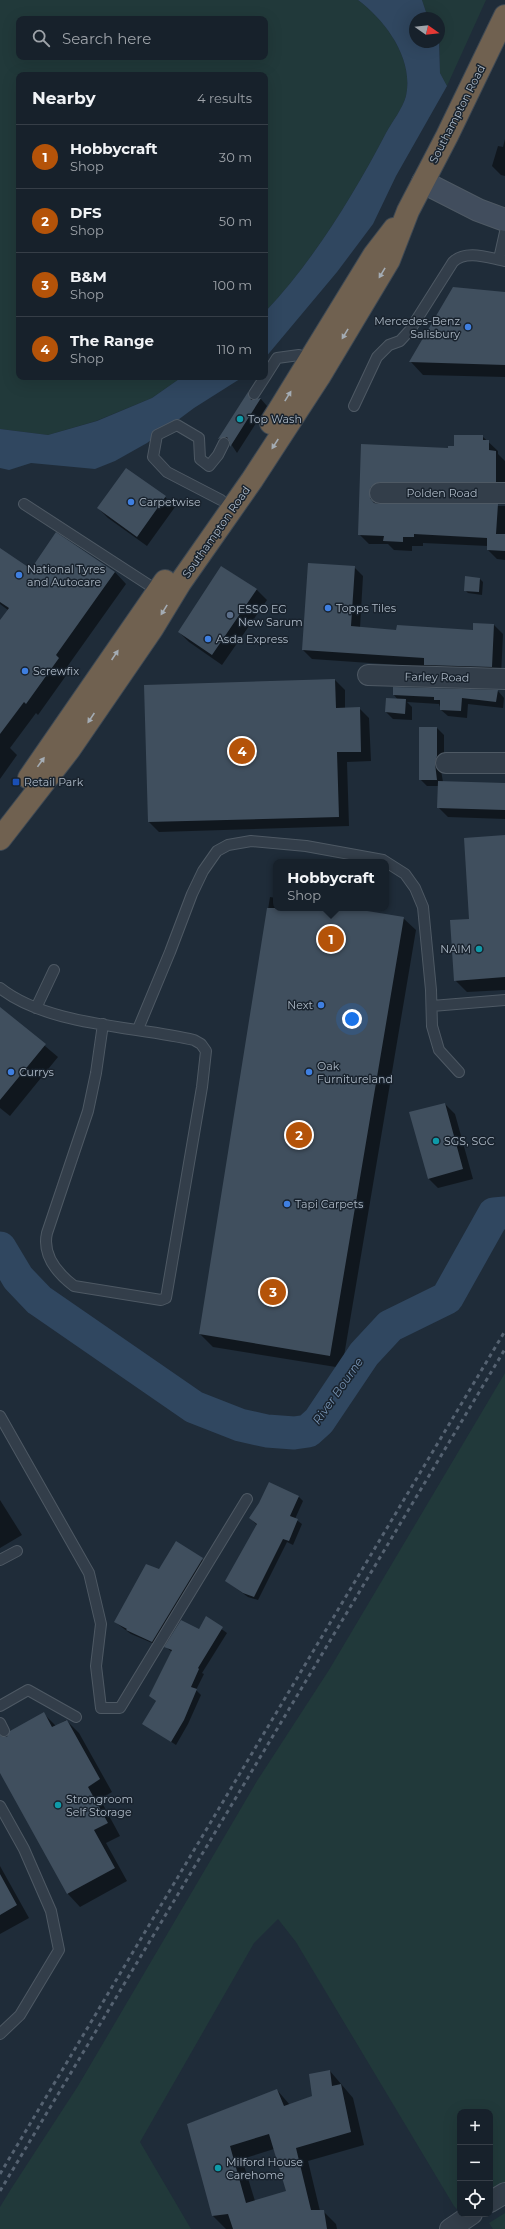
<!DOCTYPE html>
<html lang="en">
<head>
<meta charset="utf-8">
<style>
	body { margin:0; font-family:Montserrat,sans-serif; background:#202933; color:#f1f3f6 }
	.controls { position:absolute; right:12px; bottom:12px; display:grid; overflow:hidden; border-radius:8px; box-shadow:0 4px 16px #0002 }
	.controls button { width:36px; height:36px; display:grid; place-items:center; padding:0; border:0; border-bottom:1px solid #363e47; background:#17212b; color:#f1f3f6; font:20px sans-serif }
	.compass { position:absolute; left:409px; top:12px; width:36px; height:36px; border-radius:50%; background:#17212b; box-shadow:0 4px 16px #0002; rotate:104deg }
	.you { position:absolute; left:352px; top:1019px; width:14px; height:14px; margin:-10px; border:3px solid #fff; border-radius:50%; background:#1a73e8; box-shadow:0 0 0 6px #1a73e833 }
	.badge { display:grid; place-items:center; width:26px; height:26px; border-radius:50%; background:#b45309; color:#fff; font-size:13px; font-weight:700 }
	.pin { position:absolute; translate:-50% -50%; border:2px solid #fff; box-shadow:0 1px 4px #0006 }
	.popup { position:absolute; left:273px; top:859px; width:116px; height:52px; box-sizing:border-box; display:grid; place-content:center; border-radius:8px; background:#17212b; filter:drop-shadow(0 1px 3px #0005); font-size:13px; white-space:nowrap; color:#9ea3a9 }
	.popup b { font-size:15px; color:#f1f3f6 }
	.popup::after { content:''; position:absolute; left:50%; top:100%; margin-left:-8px; border:8px solid transparent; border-top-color:#17212b }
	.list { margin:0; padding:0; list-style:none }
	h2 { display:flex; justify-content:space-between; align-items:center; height:52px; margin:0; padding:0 16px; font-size:17px }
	h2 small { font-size:13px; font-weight:400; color:#9ea3a9 }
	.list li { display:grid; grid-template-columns:26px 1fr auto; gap:12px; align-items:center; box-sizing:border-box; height:64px; padding:0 16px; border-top:1px solid #363e47 }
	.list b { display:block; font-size:15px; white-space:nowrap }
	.list p { margin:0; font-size:13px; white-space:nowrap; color:#9ea3a9 }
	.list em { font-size:13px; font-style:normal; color:#9ea3a9 }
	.icon { flex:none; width:22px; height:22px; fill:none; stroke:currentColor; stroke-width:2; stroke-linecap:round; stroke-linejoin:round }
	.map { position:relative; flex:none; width:505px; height:2229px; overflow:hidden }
	.search { position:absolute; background:#17212b; box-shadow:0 4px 16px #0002; left:16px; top:16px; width:252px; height:44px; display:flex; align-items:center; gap:10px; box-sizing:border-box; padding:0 14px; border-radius:8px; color:#9ea3a9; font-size:15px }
	.panel { position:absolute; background:#17212b; box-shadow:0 4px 16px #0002; left:16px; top:72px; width:252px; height:308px; border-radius:8px }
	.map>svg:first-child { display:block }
	.green { fill:#21393a; fill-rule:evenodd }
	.water { fill:#304760 }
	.shadow { fill:#0007; fill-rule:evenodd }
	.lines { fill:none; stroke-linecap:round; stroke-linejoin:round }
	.river { stroke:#304760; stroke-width:33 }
	.building { fill:#404f5e; fill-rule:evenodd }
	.lane-casing { stroke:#4e5964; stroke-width:12 }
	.street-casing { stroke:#4e5964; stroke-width:22 }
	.secondary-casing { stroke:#4e5964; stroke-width:24 }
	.highway-casing { stroke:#3e4954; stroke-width:24 }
	.lane { stroke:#333e4a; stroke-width:10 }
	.street { stroke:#333e4a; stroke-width:20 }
	.secondary { stroke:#414d5d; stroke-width:22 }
	.highway { stroke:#706150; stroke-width:22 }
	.rail { stroke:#556271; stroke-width:3; stroke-dasharray:4 4; stroke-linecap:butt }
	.oneway { fill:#a4acb4 }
	.shop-dot { fill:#3f7fe0; stroke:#19232e; stroke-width:1.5 }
	.culture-dot { fill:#0f9aa8; stroke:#19232e; stroke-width:1.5 }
	.service-dot { fill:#5c6f8a; stroke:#19232e; stroke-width:1.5 }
	.transit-dot { fill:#1a4fb4; stroke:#19232e; stroke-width:1.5 }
	.labels { text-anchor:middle; stroke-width:3; stroke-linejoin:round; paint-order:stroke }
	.street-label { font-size:11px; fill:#adb9c6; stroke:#19232e }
	.poi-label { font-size:11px; fill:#adb9c6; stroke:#19232e; text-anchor:start }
	.water-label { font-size:12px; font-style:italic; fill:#7491b1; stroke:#19232e }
</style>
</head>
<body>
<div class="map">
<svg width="505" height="2229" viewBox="0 0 505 2229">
	<rect width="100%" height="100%" fill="#1f2c39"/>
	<path class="green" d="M0,0H358C386,21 414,59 406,96C403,108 392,122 386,133C353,196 314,260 265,312V75H19V377H182L152,398L96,421L48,435L0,429ZM19,19H265V57H19Z
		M422,0H486L447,86L440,73L439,18H428Z
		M505,1373V2186L490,2195V2112H460V2212L454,2206L296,1942L278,1919L254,1943L140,2142L191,2229H0V2207L11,2189L78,2086L257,1781L329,1670Z
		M505,2213V2229H493L489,2223Z"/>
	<path class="water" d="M358,0H422L428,18H415V42H439V38L440,73L447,86L396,176L373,224L337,272L265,358V312C314,260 353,196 386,133C392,122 403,108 406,96C414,59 386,21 358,0Z
		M182,377H243L194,408L147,443L115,461L95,469L31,463L9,470L0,468V429L48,435L97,421L152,398Z"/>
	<path class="shadow" d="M505,139V176L501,175L492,166L498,146L503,147Z
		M454,288L505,293V377L423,375L411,362Z
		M248,393L255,400L261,399L267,406L237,453L231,444L226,445L219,439Z
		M482,436L498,451V454L505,461V491L379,496L378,504L380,506H505V560L497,559L488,550V546L423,543V546H412V551L394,550L388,544H369L359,534L362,445L449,449Z
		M165,497L175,507L147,546L108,518L98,508Z
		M0,549L31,571L115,572L126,584L67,667L70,670L38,715L36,713L10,748L17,755L0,779V622L8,610L0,604Z
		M222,567L257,590L267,600L222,665L189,642L179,632Z
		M354,567L363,576L360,628L397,631H474L494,625L503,634L501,676L434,674L427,667L312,659L303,650Z
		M480,579L483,582L482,595L468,593L465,590Z
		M335,680L345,690V708H359L369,718L371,761L347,762L349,826L159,832L149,822L145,686Z
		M394,688L498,691L504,698L503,708L468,704L467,718L448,716L441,710L439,704L407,702L412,707V720L393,719L386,712L398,700L394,695Z
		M437,728L444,735V763L441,770L443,782L505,784V819L448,817L438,807L439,786H427L420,779Z
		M505,836V990L467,992L455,980L470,920Z
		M270,897L276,898V908H342L403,918L416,930L342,1368L213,1347L200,1334Z
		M0,1008L58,1057L10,1116L0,1108Z
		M445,1104L455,1114L473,1179L438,1188L428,1178Z
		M299,1497L303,1501L295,1519L302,1524L293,1545L287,1542L258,1600L248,1597L226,1581L257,1525L250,1518Z
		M0,1500L22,1535L0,1548Z
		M177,1543L207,1563L157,1645L131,1634L115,1622L160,1571Z
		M206,1618L227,1633L202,1673L204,1674L196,1690L201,1695L188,1724L176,1745L144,1724L157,1702L150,1696L172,1652L166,1647L199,1630Z
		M43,1713L56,1726L66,1720L79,1733L112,1792L100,1799L120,1836L106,1843L127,1881L80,1907L68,1894L0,1771V1737L8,1738Z
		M0,1866L29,1918L0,1934Z
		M330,2071L353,2098L364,2145L308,2161L320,2211H323L336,2224L337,2229H226L213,2216L188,2124L277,2090L290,2105L313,2096ZM274,2149L287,2192L255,2201L242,2159Z"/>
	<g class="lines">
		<path class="river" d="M0,1248L18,1278L39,1300L194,1407L240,1425L267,1431L294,1433L308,1431L319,1421L364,1354L390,1326L447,1298L494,1214L505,1213"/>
	</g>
	<path class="building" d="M453,287L505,292V365L409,362Z
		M248,392L251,400L261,398L230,447V442L227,437L218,439Z
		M454,435H483V440H489V450L496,451V482H380L370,488V498L374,503L380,504H498L496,534H505V551L487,550V538L414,534V537H403V542L383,541L384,536L358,535L361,444L448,448V446H454Z
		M126,468L166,496L137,537L97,508Z
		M56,532L115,572L56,655L59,658L26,704L24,702L0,734V620L9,608L0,602V548L31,569Z
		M308,563L355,566L351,626L396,630L397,625L473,630V623L494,624L492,667L424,665V658L302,650Z
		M221,566L257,589L212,655L178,632Z
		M465,576L480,578L479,592L464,591Z
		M335,679L336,708L360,707L361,752H337L339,817L148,822L144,685Z
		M393,687L498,690L496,702L462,698L461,711L440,710V700H434V697L393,695Z
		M386,698L406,699L405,714L385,712Z
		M419,727H437V756L435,763L437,780H419Z
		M438,781L505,783V810L437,808Z
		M505,835V977L454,981L450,920L469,919L464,838Z
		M267,908H349L404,917L330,1356L199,1334Z
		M0,1007L46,1044L0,1100Z
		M445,1103L463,1169L428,1179L409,1112Z
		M269,1482L299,1496L290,1516L298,1519L289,1541L283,1539L254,1597L243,1593L225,1581L257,1524L249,1518L259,1503Z
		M176,1541L203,1558L152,1642L126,1630L127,1629L114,1622L146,1564L159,1569Z
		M206,1616L223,1627L198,1668L199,1669L191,1687L197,1689L184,1720L171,1742L142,1724L156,1701L149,1696L172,1650L164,1647L181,1620L199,1629Z
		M44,1712L52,1727L67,1720L100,1779L88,1787L108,1823L94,1830L115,1868L67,1894L0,1773V1736L7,1737L10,1731Z
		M0,1874L17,1905L0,1915Z
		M330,2070L332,2086L341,2084L351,2132L296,2148L311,2210H324L327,2229H233L228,2214L212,2216L187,2124L277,2089L284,2106L312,2096L309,2074ZM269,2134L286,2191L246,2203L230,2146Z"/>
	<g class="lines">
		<defs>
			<path id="lane" d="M499,259L505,232
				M265,377L277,358L299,355L312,358
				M254,394L265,377
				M354,406L377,357L389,345L400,341L410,330L453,262C466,249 489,258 505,261
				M221,500L167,472L153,457L157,435L177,425L199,438L200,459L209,466L218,455L224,443
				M24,504L158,591
				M0,988C48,1026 135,1026 194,1040L201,1044L206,1051L202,1087L166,1298L161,1300L74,1286C57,1273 42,1255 47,1233L88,1111L96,1073L103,1024
				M432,1006L505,1000
				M36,1008L54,970
				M138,1029L170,952L192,894L203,871L217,851L228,845L251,841L306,846L383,860L405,874L415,888L423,907L431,990L432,1026L439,1050L459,1072
				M0,1416L89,1573L101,1624L96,1666L101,1708H120L247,1499
				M0,1560L17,1551
				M0,1706L28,1690L76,1717
				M0,1723L4,1731
				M0,1806L24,1849L51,1911L59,1950L20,2015L0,2034"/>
			<path id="street" d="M380,493H505
				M368,675L505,679
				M446,763H505
				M490,2202L505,2193
				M450,2229L472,2214"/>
			<path id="secondary" d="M423,182L478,210L505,220"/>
			<path id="highway" d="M271,423L374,255L394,229
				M29,778L165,581
				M0,839L69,750L152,629L180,583L252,480L319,377L389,260L408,211L447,136L505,16"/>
		</defs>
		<use href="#lane" class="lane-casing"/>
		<use href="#street" class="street-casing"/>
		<use href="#secondary" class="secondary-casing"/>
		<use href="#highway" class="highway-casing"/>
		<use href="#lane" class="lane"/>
		<use href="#street" class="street"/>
		<use href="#secondary" class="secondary"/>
		<use href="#highway" class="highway"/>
		<path class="rail" d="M0,2174L505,1331
			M0,2191L505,1349"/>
	</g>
	<defs><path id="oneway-solid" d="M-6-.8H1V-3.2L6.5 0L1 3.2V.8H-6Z"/></defs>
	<g class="oneway">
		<use href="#oneway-solid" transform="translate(382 273) rotate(121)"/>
		<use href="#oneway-solid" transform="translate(345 334) rotate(121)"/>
		<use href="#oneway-solid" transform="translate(288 396) rotate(-58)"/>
		<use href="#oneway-solid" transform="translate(275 444) rotate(123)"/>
		<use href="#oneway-solid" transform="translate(164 610) rotate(122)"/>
		<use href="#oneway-solid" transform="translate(115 655) rotate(-56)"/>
		<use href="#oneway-solid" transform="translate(91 718) rotate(124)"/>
		<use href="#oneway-solid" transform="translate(41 762) rotate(-54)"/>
	</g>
	<g class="shop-dot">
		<circle cx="468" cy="327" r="4"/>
		<circle cx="131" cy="502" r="4"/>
		<circle cx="19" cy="575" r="4"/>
		<circle cx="328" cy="608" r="4"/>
		<circle cx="208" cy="639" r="4"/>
		<circle cx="25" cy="671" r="4"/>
		<circle cx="321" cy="1005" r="4"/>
		<circle cx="11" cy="1072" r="4"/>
		<circle cx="309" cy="1072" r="4"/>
		<circle cx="287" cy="1204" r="4"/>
	</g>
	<g class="culture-dot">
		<circle cx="240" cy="419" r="4"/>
		<circle cx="479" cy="949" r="4"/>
		<circle cx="436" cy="1141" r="4"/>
		<circle cx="58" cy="1805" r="4"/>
		<circle cx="218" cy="2168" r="4"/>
	</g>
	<circle class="service-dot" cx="230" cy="615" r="4"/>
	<rect class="transit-dot" x="12" y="778" width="8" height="8" rx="2"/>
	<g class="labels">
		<g class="street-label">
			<text transform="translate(457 114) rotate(-63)" y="4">Southampton Road</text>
			<text x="442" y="497">Polden Road</text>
			<text transform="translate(216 532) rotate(-55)" y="4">Southampton Road</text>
			<text transform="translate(437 677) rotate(1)" y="4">Farley Road</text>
		</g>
		<g class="poi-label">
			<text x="460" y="325" text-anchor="end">Mercedes-Benz<tspan x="460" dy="13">Salisbury</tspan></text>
			<text x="248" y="423">Top Wash</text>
			<text x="139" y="506">Carpetwise</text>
			<text x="27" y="573">National Tyres<tspan x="27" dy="13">and Autocare</tspan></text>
			<text x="336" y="612">Topps Tiles</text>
			<text x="238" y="613">ESSO EG<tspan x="238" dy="13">New Sarum</tspan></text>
			<text x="216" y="643">Asda Express</text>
			<text x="33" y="675">Screwfix</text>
			<text x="24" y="786">Retail Park</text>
			<text x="471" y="953" text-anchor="end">NAIM</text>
			<text x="313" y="1009" text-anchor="end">Next</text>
			<text x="317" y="1070">Oak<tspan x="317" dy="13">Furnitureland</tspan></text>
			<text x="19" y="1076">Currys</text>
			<text x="444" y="1145">SGS, SGC</text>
			<text x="295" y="1208">Tapi Carpets</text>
			<text x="66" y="1803">Strongroom<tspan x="66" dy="13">Self Storage</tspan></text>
			<text x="226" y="2166">Milford House<tspan x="226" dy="13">Carehome</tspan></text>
		</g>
		<g class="water-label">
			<text transform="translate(338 1391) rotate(-55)" y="4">River Bourne</text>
		</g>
	</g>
</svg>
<div class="controls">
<button>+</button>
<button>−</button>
<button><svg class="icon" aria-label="locate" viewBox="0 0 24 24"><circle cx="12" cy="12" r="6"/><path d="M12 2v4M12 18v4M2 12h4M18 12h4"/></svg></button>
</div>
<svg class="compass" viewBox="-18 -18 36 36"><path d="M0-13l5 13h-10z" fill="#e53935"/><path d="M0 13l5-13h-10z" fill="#9ea3a9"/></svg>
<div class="you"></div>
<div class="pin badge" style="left:331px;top:939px">1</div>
<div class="popup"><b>Hobbycraft</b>Shop</div>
<div class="pin badge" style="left:299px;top:1135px">2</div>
<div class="pin badge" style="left:273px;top:1292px">3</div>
<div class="pin badge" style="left:242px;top:751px">4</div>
<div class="search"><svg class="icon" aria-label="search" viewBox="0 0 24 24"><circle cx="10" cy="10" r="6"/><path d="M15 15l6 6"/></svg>Search here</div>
<section class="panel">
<h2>Nearby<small>4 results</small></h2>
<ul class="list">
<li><span class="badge">1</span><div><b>Hobbycraft</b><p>Shop</p></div><em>30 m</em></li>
<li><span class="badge">2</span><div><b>DFS</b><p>Shop</p></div><em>50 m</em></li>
<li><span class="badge">3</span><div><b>B&amp;M</b><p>Shop</p></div><em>100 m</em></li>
<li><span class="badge">4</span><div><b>The Range</b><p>Shop</p></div><em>110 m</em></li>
</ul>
</section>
</div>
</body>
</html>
